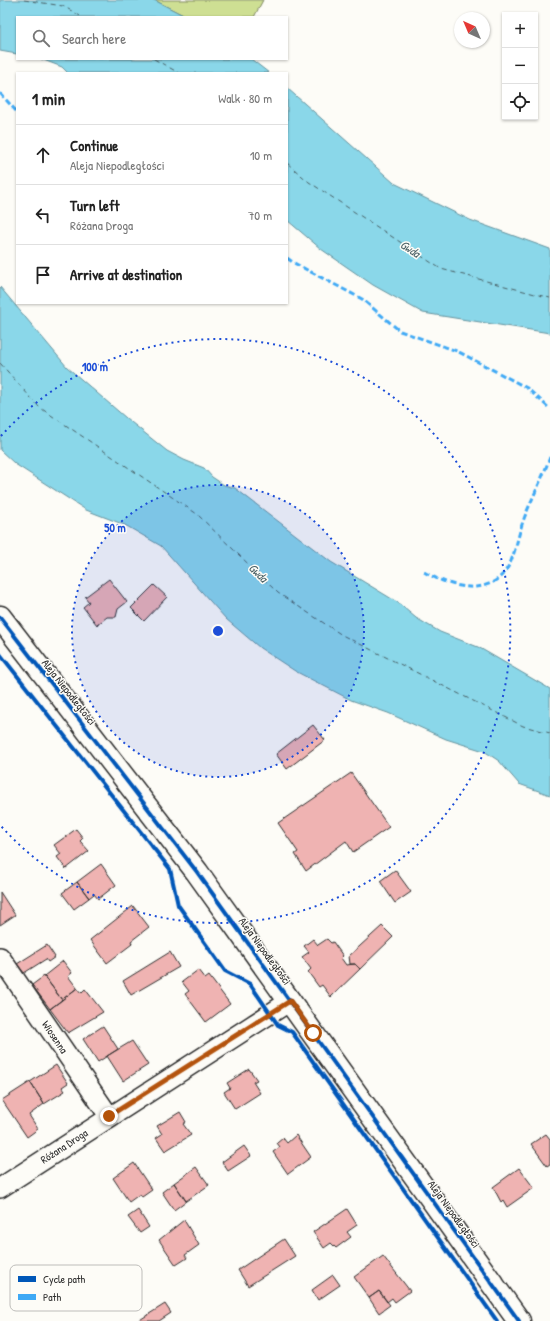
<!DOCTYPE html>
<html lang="en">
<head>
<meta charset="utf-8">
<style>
	body { margin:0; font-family:"Patrick Hand",sans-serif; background:#f2f2f2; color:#222 }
	.controls { position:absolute; right:12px; top:12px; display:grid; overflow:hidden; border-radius:0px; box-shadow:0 1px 3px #0004 }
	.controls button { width:36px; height:36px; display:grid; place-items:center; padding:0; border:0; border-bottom:1px solid #e0e0e0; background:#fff; color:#222; font:20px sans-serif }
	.compass { position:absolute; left:454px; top:12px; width:36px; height:36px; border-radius:50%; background:#fff; box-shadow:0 1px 3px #0004; rotate:316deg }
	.stop { position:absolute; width:12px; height:12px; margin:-9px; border:3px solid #b45309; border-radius:50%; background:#fff }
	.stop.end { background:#b45309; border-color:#fff; box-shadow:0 1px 4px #0008 }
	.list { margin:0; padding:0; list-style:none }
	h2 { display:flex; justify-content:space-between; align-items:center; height:52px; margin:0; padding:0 16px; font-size:17px }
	h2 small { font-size:13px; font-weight:400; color:#767676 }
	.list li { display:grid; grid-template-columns:26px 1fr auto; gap:12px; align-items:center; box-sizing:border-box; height:60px; padding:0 16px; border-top:1px solid #e0e0e0 }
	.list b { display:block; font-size:15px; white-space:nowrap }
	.list p { margin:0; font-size:13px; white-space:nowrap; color:#767676 }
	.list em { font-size:13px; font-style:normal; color:#767676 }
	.icon { flex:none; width:22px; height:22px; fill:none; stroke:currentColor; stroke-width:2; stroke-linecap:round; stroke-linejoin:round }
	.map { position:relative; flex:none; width:550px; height:1321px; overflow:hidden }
	.search { position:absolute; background:#fff; box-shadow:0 1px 3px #0004; left:16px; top:16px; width:272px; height:44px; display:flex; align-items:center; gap:10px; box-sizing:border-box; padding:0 14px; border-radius:0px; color:#767676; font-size:15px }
	.panel { position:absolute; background:#fff; box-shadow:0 1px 3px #0004; left:16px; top:72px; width:272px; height:232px; border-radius:0px }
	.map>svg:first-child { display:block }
	.green { fill:#cedf93; stroke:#7c855f }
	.water { fill:#8ad7e9; stroke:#64929d }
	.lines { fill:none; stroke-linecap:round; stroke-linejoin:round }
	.ferry { stroke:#485f64; stroke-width:1; stroke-dasharray:5 4; stroke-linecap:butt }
	.building { fill:#efb3b2; stroke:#2b2b2b }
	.minor-casing { stroke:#2b2b2b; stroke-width:22 }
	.tertiary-casing { stroke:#2b2b2b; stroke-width:25 }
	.minor { stroke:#fdfcf7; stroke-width:19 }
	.tertiary { stroke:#fdfcf7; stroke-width:22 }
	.quiet { stroke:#3fa9f5; stroke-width:3; stroke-dasharray:6 3; stroke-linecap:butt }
	.cycleway-casing { stroke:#fdfcf7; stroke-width:6 }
	.cycleway { stroke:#0057b8; stroke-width:4 }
	.route { stroke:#b45309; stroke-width:5 }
	.ring { fill:none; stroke:#1d4ed8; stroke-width:2; stroke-dasharray:2 4 }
	.labels { text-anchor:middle; stroke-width:3; stroke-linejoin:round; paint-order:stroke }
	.street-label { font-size:11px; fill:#2b2b2b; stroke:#fdfcf7 }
	.water-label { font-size:12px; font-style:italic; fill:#485f64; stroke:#fdfcf7 }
	.key { fill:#fdfcf7; stroke:#bebdba; stroke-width:1 }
	.key-label { font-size:11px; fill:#2b2b2b }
	.centre { fill:#1d4ed8; stroke:#fdfcf7; stroke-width:2 }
	.ring-label { font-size:12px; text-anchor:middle; font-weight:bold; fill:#1d4ed8; stroke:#fdfcf7; stroke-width:3; stroke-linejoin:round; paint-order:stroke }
</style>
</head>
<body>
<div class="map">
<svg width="550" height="1321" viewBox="0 0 550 1321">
	<rect width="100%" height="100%" fill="#fdfcf7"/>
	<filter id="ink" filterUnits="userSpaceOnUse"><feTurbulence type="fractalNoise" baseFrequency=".025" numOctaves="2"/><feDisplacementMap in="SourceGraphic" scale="8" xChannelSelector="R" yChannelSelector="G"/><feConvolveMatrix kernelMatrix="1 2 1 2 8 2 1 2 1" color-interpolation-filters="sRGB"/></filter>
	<g filter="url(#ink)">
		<path class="green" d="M154,0H263L254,17H187Z"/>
		<path class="water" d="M0,0H154L187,17H17V54L0,51Z
			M41,59H251L269,73H68L62,67Z
			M287,88L394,183L470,220L550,249V333L423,313L373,285L321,249L287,220Z
			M0,287L67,367L126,418L167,451L184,460L204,468L212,477L224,485L235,488L331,562L397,602L416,618L440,632L478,647L550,689V795L519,784L499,761L484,751L446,739L388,713L351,700L295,671L260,648L226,619L161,546L125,525L86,510L15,464L0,450Z"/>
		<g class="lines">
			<path class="ferry" d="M24,0L63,6L82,17
				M154,59L179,73
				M287,163L309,182L441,269L550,298
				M0,363L39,407L197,514L278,593L342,635L523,726L550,733"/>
		</g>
		<path class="building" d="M109,579L127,602L118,609L116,617H107L97,625L83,607L89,602L85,597Z
			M154,585L167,597L144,621L131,608Z
			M313,725L325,740L287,769L276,754Z
			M351,773L389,827L353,852L346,841L306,871L295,854L298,852L278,823Z
			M76,829L83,838L80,841L89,851L66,869L57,857L61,854L54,845Z
			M101,864L116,885L98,899L94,894L89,898L77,882Z
			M395,870L411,892L395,903L380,881Z
			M77,882L89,898L74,909L62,893Z
			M0,892L15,915L0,925Z
			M133,906L149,927L131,941L132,944L107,963L90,940Z
			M382,926L393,937L360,969L355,964H350L349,956Z
			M313,939L318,945L327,939L331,943L333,942L343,956L341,958L346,965L355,964L360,969L331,997L322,985L319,987L308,972L311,969L302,957L309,952L304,946Z
			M47,945L55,957L48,962L46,959L24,973L17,964Z
			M170,952L179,967L131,995L123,981Z
			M63,961L72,973L68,976L77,988L62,1000L44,976Z
			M198,970L205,979L209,976L230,1004L206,1022L185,994L189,991L182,982Z
			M44,976L62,1000L50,1009L32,985Z
			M77,988L81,993L85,989L103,1012L68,1033L50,1009Z
			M103,1026L118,1049L98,1062L83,1039Z
			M132,1041L148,1065L123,1081L107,1056Z
			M56,1065L68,1083L62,1087L65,1091L44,1104L30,1082Z
			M249,1069L257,1080L253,1082L260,1093L235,1109L224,1092L230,1088L227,1083Z
			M30,1082L44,1104L29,1115L38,1129L27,1137L2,1100Z
			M180,1112L186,1122L183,1124L191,1135L165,1151L156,1138L162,1134L157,1126Z
			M546,1134L550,1139V1164L547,1166L531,1144Z
			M296,1135L311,1157L288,1174L273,1152L280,1147L277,1143L283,1138L287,1143Z
			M244,1146L251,1156L228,1171L222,1162Z
			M134,1163L152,1190L142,1197L140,1194L129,1202L113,1178Z
			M196,1167L209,1185L186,1201L174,1183Z
			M519,1168L534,1188L507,1207L503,1200L501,1202L493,1187Z
			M174,1183L186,1201L174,1210L162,1192Z
			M347,1209L357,1225L347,1232L351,1237L336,1248L331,1243L324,1248L313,1232Z
			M138,1210L149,1227L140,1233L128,1217Z
			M184,1220L199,1245L185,1255L187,1258L176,1265L159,1240Z
			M284,1239L295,1256L248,1286L238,1270Z
			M383,1256L410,1291L395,1302L392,1298L387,1302L379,1291L369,1298L354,1277Z
			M333,1275L340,1285L318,1300L312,1290Z
			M379,1291L390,1305L379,1313L369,1298Z
			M165,1304L171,1313L159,1321H138Z"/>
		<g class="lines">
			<defs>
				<path id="minor" d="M0,957L109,1116
					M0,1188L290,1001"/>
				<path id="tertiary" d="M0,617L197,872L519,1321"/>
			</defs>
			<use href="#minor" class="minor-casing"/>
			<use href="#tertiary" class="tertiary-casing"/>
			<use href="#minor" class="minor"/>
			<use href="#tertiary" class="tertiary"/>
			<path class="quiet" d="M0,93L17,112
				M287,258L294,263L362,299L400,331L457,351L497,372L527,388L550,409
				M424,572C452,588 494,600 511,561C517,546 519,531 525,516C533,496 543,477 550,457"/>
			<defs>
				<path id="cycleway" d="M0,617L197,872L519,1321
					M0,654L170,869L178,905L225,971L250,984L278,1025L292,1032L497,1321"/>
			</defs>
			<use href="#cycleway" class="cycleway-casing"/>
			<use href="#cycleway" class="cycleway"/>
		</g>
	</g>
	<g class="lines" filter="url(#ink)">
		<path class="route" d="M109,1116L290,1001L313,1033"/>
	</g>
	<circle cx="218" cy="631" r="146" fill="#1d4ed8" fill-opacity=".12"/>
	<g class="ring">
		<circle cx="218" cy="631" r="146"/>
		<path d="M1 436A292 292 0 1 1 1 826"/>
	</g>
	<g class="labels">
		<g class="street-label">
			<text transform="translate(69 692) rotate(52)" y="4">Aleja Niepodległości</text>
			<text transform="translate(265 951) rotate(54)" y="4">Aleja Niepodległości</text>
			<text transform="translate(55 1037) rotate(56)" y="4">Wiosenna</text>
			<text transform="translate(64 1146) rotate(-33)" y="4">Różana Droga</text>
			<text transform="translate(454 1214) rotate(54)" y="4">Aleja Niepodległości</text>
		</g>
		<g class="water-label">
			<text transform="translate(410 249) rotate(33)" y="4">Gwda</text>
			<text transform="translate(258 573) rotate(44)" y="4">Gwda</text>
		</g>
	</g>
	<rect x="10" y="1265" width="132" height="46" rx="6" class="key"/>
	<rect x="18" y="1276" width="18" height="6" fill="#0057b8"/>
	<rect x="18" y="1294" width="18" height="6" fill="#3fa9f5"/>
	<g class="key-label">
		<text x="43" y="1283">Cycle path</text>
		<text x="43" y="1301">Path</text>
	</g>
	<circle cx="218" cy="631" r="6" class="centre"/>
	<g class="ring-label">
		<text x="95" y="371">100 m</text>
		<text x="115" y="532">50 m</text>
	</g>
</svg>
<div class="controls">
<button>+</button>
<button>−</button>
<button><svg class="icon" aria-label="locate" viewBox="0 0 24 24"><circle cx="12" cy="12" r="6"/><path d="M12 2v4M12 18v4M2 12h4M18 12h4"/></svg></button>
</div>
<svg class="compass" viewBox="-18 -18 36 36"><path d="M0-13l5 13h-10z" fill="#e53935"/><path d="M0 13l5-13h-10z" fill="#767676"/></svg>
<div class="stop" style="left:313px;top:1033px"></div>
<div class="stop end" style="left:109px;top:1116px"></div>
<div class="search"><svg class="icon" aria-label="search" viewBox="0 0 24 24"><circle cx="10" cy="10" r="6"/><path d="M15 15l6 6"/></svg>Search here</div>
<section class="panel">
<h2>1 min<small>Walk · 80 m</small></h2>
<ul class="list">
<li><svg class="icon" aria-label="ahead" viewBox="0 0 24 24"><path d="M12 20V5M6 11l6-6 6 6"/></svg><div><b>Continue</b><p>Aleja Niepodległości</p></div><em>10 m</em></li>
<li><svg class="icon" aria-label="left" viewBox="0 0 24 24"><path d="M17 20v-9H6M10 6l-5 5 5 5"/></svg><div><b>Turn left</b><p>Różana Droga</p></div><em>70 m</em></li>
<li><svg class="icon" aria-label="arrive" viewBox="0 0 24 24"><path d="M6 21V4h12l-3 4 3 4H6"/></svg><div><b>Arrive at destination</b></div></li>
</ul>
</section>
</div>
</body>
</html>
